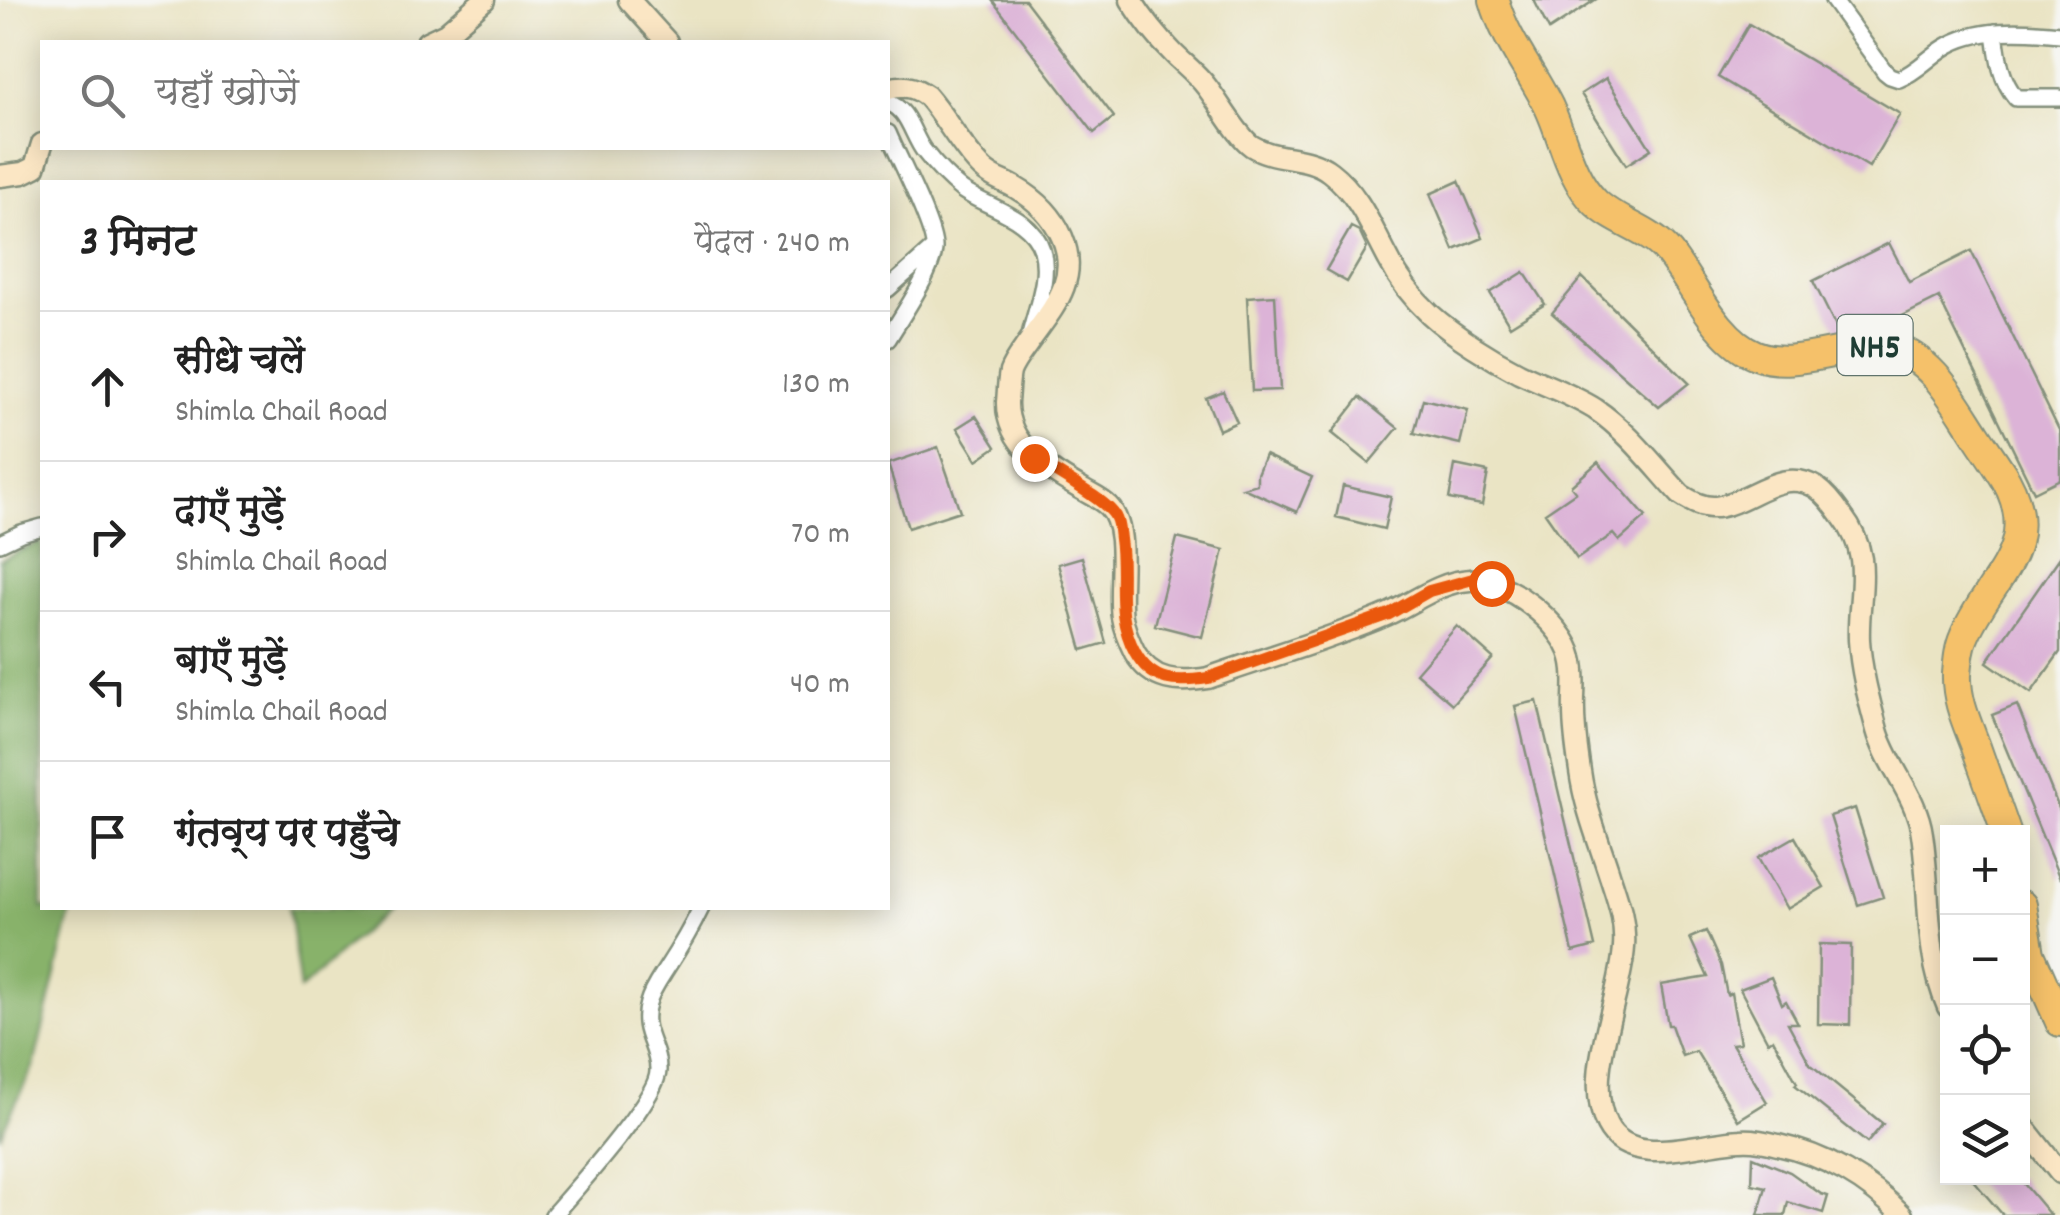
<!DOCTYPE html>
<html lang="hi">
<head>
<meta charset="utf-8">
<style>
	body { margin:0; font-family:Dekko,"Playpen Sans Deva",sans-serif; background:#f2f2f2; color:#222 }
	.controls { position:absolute; right:30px; bottom:30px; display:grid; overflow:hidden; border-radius:0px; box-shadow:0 5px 25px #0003 }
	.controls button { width:90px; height:90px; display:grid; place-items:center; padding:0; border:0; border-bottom:2px solid #e0e0e0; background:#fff; color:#222; font:50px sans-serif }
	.stop { position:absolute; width:30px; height:30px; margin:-22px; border:8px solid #ea580c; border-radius:50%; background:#fff }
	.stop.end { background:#ea580c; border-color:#fff; box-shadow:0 2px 10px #0008 }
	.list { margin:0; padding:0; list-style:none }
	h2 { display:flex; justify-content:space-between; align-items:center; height:130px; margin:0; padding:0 40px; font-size:42px }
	h2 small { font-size:32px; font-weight:400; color:#767676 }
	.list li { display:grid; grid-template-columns:65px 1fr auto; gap:30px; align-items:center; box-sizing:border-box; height:150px; padding:0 40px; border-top:2px solid #e0e0e0 }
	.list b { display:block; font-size:38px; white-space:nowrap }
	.list p { margin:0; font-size:32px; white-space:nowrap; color:#767676 }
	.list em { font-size:32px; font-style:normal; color:#767676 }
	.icon { flex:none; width:55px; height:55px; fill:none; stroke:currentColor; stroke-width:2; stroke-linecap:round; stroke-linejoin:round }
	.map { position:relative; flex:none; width:2060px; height:1215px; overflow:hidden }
	.search { position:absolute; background:#fff; box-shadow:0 5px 25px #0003; left:40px; top:40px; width:850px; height:110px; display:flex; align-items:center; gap:25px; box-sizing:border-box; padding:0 35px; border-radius:0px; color:#767676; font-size:38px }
	.panel { position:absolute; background:#fff; box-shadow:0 5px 25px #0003; left:40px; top:180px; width:850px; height:730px; border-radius:0px }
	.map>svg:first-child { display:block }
	.forest { fill:#88b26a; stroke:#54784f; stroke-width:2.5 }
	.building { fill:#dcb3d7 }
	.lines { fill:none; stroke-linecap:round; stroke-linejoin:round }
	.street-casing { stroke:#84907c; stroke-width:20 }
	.secondary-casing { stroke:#84907c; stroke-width:25 }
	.highway-casing { stroke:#84907c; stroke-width:32 }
	.street { stroke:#fff; stroke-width:15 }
	.secondary { stroke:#fbe6c4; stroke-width:20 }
	.highway { stroke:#f5c16b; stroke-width:28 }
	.route { stroke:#ea580c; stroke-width:12 }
	.labels { text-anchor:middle; stroke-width:9; stroke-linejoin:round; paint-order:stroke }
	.shield { fill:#f6f6f2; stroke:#60746d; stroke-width:2.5 }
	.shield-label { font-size:35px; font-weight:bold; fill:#1f3d34 }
</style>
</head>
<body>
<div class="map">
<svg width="2060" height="1215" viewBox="0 0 2060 1215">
	<rect width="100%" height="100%" fill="#f6f6f2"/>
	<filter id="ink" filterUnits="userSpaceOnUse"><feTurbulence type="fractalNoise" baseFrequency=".01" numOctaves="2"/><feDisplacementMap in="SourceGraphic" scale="20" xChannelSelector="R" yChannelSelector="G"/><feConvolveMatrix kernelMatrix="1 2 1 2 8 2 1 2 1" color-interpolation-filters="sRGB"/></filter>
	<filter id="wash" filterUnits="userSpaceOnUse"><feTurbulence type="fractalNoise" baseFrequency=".0048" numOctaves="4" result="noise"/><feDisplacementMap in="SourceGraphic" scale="40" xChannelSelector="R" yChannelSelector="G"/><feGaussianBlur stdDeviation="2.25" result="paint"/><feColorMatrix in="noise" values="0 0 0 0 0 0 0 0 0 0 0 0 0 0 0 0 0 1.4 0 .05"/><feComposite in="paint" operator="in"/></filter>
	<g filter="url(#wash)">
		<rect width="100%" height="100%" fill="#eae4c4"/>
		<path class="forest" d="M42,541V908H72L34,1065L0,1136V560Z
			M289,908H388L300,990Z"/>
		<g id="blocks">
			<path class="building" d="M992,0H1025L1114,117L1094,133Z
				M1534,0H1595L1549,30Z
				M1749,24L1900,114L1869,167L1718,77Z
				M1606,78L1651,149L1626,165L1581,94Z
				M1459,181L1483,238L1454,250L1430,194Z
				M1351,227L1359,231L1367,248L1347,282L1326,270Z
				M1889,243L1909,282L1971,251L2060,432V479L2034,492L1939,298L1880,327L1839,333L1813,281Z
				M1524,272L1545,304L1510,326L1490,293Z
				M1582,277L1689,383L1659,407L1552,313Z
				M1275,295L1280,390L1252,391L1247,297Z
				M1223,391L1237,422L1219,430L1206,398Z
				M1360,397L1398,428L1369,463L1332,433Z
				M1423,399L1468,410L1460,444L1414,433Z
				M976,416L996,447L977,460L957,428Z
				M938,447L960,511L908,528L888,464Z
				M1265,455L1312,477L1297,512L1243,488L1257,484V474Z
				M1598,462L1646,517L1619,541L1613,534L1577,559L1545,513L1576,492L1571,486Z
				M1455,465L1488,472L1482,505L1449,499Z
				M1343,486L1391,497L1384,529L1336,517Z
				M1177,538L1224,550L1202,637L1155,625Z
				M1082,557L1106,643L1082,650L1058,564Z
				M2060,557V652L2031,693L1987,662Z
				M1457,626L1493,658L1452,704L1416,673Z
				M1537,701L1595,946L1573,952L1515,706Z
				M2017,705L2060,811V879L1992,715Z
				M1855,808L1883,897L1858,905L1830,816Z
				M1795,837L1824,887L1787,909L1758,858Z
				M1706,931L1721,965L1727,995L1731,993L1740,1043L1732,1044L1767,1102L1738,1120L1696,1051L1682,1056L1671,1025H1668L1661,985L1708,977L1690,938Z
				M1819,944L1851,945L1850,1025L1818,1024Z
				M1771,977L1782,1004L1786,1001L1798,1023H1788L1810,1064L1883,1124L1867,1143L1795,1085L1797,1083L1773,1039L1768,1042L1740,989Z
				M1753,1157L1790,1172L1821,1194L1828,1196L1823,1213L1788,1202L1785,1215H1758L1766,1187L1752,1184Z
				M1971,1178H2019L2050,1215H2003Z"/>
		</g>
	</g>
	<g filter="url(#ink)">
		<use href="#blocks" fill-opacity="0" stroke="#84907c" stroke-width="2.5"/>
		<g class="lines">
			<defs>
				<path id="street" d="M1833,0L1885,72L1890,76L1899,79C1917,72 1928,58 1944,48C1977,27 2023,30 2060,34
					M1995,32C1998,56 2000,79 2016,98H2060
					M888,103C908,108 912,135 924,151C935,165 948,179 962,190C988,208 1032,217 1042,250C1050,278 1036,308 1030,335
					M888,133C897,155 936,229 934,249C932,273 901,317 888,339
					M888,289L934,248
					M0,543L21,533L42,527
					M553,1215C574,1191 658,1098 658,1071C659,1046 639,1032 648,1003C651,991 659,980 666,969C679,949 691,929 701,908"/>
				<path id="secondary" d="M629,0L667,42
					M1131,0C1143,19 1158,38 1174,54C1184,64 1197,74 1206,86C1218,101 1238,137 1252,146C1276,161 1307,154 1330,172C1360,195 1372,229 1389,260C1399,280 1414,299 1430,314C1453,335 1492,359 1519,373C1544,385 1571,394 1595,409C1628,431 1654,466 1681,495C1692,502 1703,508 1716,507C1750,503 1781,465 1817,488C1827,495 1835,506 1842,516C1875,559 1857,592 1859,640C1861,671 1869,700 1877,730C1887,766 1917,796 1922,834C1931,893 1924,952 1948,1007
					M427,42L446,33L484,0
					M888,89C904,85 913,86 927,96C947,119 961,148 983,169C992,178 1004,181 1016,188C1035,199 1053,216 1062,237C1081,282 1050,311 1026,346C1021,353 1013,363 1010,372C1008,381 1008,393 1007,402C1006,446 1049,470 1083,490C1091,495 1101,499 1108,506C1131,528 1117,588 1122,617C1124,630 1129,641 1135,653C1152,682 1178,683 1208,678C1267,657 1329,640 1386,615C1414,603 1438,582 1470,580C1505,577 1564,624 1572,658C1577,676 1573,693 1574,711C1574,731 1577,751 1580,771C1585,807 1598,839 1609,873C1617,898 1626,920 1624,947C1621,999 1582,1077 1607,1125C1630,1170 1702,1141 1741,1140C1752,1139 1767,1142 1778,1145C1825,1155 1869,1181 1902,1215
					M0,176L23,173L35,167L42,144
					M2022,1125L2060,1173"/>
				<path id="highway" d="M1494,0C1505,39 1531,71 1549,107C1564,139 1569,176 1595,202C1616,223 1650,229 1669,253C1694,285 1717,340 1756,355C1781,365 1811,357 1837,352C1854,348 1873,342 1889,346C1932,357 1954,401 1977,436C1986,450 1997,465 2006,480C2044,549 1987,580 1964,637C1959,648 1958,662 1957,674C1956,700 1967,723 1976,747C1986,775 1996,804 2006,832
					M2022,905L2030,954L2060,1022"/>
			</defs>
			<use href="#street" class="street-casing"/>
			<use href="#secondary" class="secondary-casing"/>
			<use href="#highway" class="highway-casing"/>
			<use href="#street" class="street"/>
			<use href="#secondary" class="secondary"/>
			<use href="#highway" class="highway"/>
		</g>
	</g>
	<g class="lines" filter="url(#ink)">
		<path class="route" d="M1034,458C1052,471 1108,501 1115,516C1119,523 1119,531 1120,539C1126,579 1114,613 1135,652C1152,683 1176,683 1208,678L1389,614L1429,591L1473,579L1491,583"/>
	</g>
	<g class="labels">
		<rect class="shield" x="1837.5" y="315" width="75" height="60" rx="8"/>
		<g class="shield-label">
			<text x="1875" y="357">NH5</text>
		</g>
	</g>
</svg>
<div class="controls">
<button>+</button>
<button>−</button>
<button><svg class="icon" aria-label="locate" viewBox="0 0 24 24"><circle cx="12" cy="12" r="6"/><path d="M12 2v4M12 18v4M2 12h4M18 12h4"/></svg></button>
<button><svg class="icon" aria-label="layers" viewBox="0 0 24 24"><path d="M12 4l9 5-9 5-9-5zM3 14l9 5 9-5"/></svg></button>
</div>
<div class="stop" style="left:1491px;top:583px"></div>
<div class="stop end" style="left:1034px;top:458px"></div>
<div class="search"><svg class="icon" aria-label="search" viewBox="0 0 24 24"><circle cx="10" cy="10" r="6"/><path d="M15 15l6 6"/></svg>यहाँ खोजें</div>
<section class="panel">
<h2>3 मिनट<small>पैदल · 240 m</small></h2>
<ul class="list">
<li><svg class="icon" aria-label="ahead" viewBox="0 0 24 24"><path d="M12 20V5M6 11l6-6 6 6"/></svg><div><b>सीधे चलें</b><p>Shimla Chail Road</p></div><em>130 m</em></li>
<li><svg class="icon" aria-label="right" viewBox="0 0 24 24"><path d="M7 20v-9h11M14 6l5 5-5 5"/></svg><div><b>दाएँ मुड़ें</b><p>Shimla Chail Road</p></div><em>70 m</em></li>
<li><svg class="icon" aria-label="left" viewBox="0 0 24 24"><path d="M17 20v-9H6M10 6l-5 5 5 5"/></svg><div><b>बाएँ मुड़ें</b><p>Shimla Chail Road</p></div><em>40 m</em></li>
<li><svg class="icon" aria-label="arrive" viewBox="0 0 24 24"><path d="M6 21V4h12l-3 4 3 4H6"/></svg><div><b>गंतव्य पर पहुँचे</b></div></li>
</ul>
</section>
</div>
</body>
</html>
